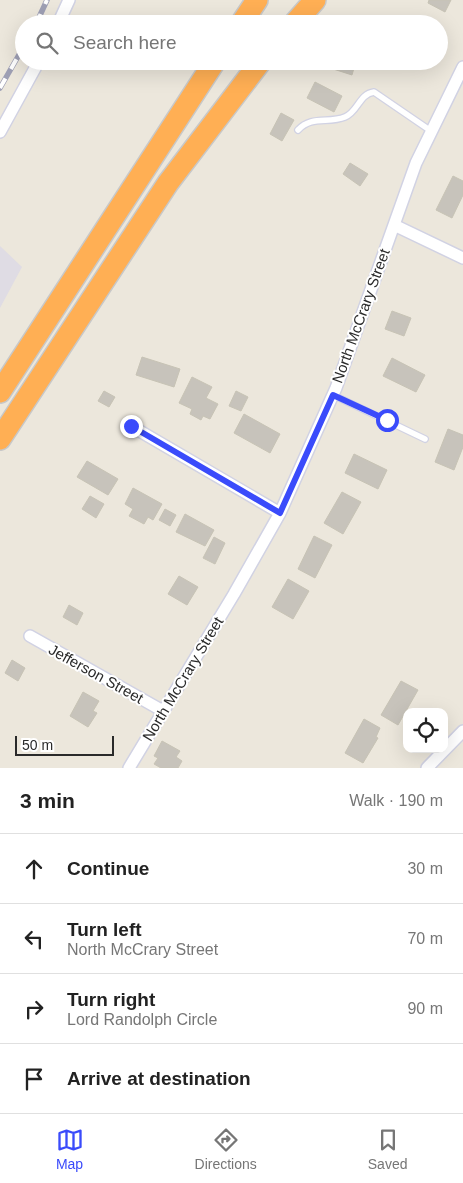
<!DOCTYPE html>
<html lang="en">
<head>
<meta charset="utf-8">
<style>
	body { margin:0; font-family:Helvetica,sans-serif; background:#f2f2f2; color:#222 }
	.controls { position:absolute; right:15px; bottom:15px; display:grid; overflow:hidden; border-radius:10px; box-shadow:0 5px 20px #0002 }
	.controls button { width:45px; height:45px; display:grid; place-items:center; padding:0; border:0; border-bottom:1px solid #e0e0e0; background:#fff; color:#222; font:25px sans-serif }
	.scale { position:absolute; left:15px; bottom:12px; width:99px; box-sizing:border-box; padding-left:5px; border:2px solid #2a2a2a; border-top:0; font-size:14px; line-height:18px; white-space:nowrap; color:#2a2a2a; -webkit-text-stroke:4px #fff; paint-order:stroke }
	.stop { position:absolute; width:15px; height:15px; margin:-11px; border:4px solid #3a4bfb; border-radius:50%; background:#fff }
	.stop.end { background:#3a4bfb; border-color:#fff; box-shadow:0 1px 5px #0008 }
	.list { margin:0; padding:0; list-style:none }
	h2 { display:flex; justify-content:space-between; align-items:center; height:65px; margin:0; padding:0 20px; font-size:21px }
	h2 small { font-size:16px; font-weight:400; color:#767676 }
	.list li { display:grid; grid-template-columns:32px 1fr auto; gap:15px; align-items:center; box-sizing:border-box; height:70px; padding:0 20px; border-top:1px solid #e0e0e0 }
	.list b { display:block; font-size:19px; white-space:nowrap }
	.list p { margin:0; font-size:16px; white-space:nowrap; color:#767676 }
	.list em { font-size:16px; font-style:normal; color:#767676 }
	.icon { flex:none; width:28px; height:28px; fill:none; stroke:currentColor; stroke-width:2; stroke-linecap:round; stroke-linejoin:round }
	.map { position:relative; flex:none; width:463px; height:768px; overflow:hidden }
	.search { position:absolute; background:#fff; box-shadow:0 5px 20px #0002; left:15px; right:15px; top:15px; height:55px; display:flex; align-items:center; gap:12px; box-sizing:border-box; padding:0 18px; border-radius:28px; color:#767676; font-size:19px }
	.sheet { height:345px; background:#fff }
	nav { display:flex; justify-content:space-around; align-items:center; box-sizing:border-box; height:70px; border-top:1px solid #e0e0e0; background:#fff; font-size:14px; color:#767676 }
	nav a { display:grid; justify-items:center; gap:2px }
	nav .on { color:#3a4bfb }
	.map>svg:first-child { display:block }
	.industrial { fill:#dfdce4 }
	.building { fill:#c7c3bb; stroke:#c7c3b5 }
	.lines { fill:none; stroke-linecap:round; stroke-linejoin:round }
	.lane-casing { stroke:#d1d2e3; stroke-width:8 }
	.street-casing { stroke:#d1d2e3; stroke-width:14 }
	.highway-casing { stroke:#c8c8c8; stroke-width:24 }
	.lane { stroke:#fff; stroke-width:5.5 }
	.street { stroke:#fff; stroke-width:11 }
	.highway { stroke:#ffaf54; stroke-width:21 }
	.rail-casing { stroke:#9e9fb4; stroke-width:5.5 }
	.rail { stroke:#fff; stroke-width:4; stroke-dasharray:11; stroke-linecap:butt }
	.route { stroke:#3a4bfb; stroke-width:6 }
	.labels { text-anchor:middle; stroke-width:4; stroke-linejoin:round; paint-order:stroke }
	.street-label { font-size:15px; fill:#2a2a2a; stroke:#fff }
</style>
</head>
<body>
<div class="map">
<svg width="463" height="768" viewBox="0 0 463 768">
	<rect width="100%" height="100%" fill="#ece7dc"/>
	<path class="industrial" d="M0,246L22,267L0,308Z"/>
	<path class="building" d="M429,0H451L445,12L428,3Z
		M328,61H356L352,75L327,67Z
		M315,82L342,96L334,112L307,98Z
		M281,113L294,120L282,141L270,134Z
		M350,163L368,174L360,186L343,174Z
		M453,176L463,181V195L452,218L436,210Z
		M392,311L411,318L404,336L385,329Z
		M142,357L180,369L174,387L136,375Z
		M392,358L425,375L416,392L383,376Z
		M192,377L212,387L206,398L218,404L210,419L203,416L201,420L190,414L192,409L179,403Z
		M104,391L115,397L109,407L98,401Z
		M236,391L248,397L241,411L229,406Z
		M244,414L280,434L270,453L234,433Z
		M448,429L463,435V447L454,470L435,462Z
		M354,454L387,470L378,489L345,473Z
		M87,461L118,479L108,495L77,477Z
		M133,488L162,504L153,520L148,517L144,524L129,516L133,509L125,504Z
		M342,492L361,502L343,534L324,523Z
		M90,496L104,504L96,518L82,509Z
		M165,509L176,515L170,526L159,520Z
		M185,514L214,530L205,546L176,532Z
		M314,536L332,545L315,578L298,569Z
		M214,537L225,543L215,564L203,558Z
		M179,576L198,587L187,605L168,594Z
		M288,579L309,591L293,619L272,607Z
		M69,605L83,613L77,625L63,617Z
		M12,660L25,668L18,681L5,673Z
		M401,681L418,690L398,725L381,715Z
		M83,692L99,701L93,711L97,713L88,727L70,716Z
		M364,719L380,728L376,737L378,738L363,763L345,753Z
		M162,741L180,751L176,757L182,761L178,768H161L154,764L158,758L154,756Z"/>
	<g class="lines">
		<defs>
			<path id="lane" d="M298,130C312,115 328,124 345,117C358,112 359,94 374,92L431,131
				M333,395L425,439"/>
			<path id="street" d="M58,24L69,0
				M0,132L39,61
				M394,225L463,258
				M131,426L280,513
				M30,636L163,711
				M129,768L234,594L280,513L336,388L416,163L463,67
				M427,768L463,731"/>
			<path id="highway" d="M241,24L257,0
				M294,24L315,0
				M0,392L215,61
				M0,439L168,183L261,61"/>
		</defs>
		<use href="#lane" class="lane-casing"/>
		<use href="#street" class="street-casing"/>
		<use href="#highway" class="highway-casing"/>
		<use href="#lane" class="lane"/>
		<use href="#street" class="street"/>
		<use href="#highway" class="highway"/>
		<defs>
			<path id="rail" d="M36,24L47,0
				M0,88L24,46"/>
		</defs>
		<use href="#rail" class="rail-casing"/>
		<use href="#rail" class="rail"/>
	</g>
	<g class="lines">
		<path class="route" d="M131,426L280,513L333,395L387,420"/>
	</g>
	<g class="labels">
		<g class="street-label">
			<text transform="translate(361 316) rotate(-70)" y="5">North McCrary Street</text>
			<text transform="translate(96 674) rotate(29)" y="5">Jefferson Street</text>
			<text transform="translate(183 679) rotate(-59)" y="5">North McCrary Street</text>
		</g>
	</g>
</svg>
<div class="controls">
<button><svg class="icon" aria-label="locate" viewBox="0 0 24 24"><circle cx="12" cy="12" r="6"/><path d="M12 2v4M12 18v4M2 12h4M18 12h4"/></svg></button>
</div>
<div class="scale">50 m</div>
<div class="stop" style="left:387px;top:420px"></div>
<div class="stop end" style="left:131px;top:426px"></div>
<div class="search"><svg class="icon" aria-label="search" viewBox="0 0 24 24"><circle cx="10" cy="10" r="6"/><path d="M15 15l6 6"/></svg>Search here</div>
</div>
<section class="sheet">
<h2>3 min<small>Walk · 190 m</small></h2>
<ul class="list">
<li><svg class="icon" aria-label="ahead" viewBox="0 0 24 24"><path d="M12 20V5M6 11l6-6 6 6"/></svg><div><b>Continue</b></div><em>30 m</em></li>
<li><svg class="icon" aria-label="left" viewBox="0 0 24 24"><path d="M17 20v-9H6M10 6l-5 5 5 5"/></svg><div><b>Turn left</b><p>North McCrary Street</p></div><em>70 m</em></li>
<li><svg class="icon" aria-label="right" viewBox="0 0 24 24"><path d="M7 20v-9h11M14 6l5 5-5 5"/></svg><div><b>Turn right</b><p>Lord Randolph Circle</p></div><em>90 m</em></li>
<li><svg class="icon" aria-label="arrive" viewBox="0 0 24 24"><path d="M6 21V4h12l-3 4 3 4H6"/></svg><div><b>Arrive at destination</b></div></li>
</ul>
</section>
<nav>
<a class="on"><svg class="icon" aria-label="map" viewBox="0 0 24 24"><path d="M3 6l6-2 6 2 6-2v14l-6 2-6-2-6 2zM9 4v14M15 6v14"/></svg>Map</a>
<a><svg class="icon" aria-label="directions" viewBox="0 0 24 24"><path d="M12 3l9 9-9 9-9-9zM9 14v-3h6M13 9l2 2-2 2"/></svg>Directions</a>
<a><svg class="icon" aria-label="saved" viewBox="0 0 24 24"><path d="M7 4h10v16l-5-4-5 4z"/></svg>Saved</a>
</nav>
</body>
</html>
